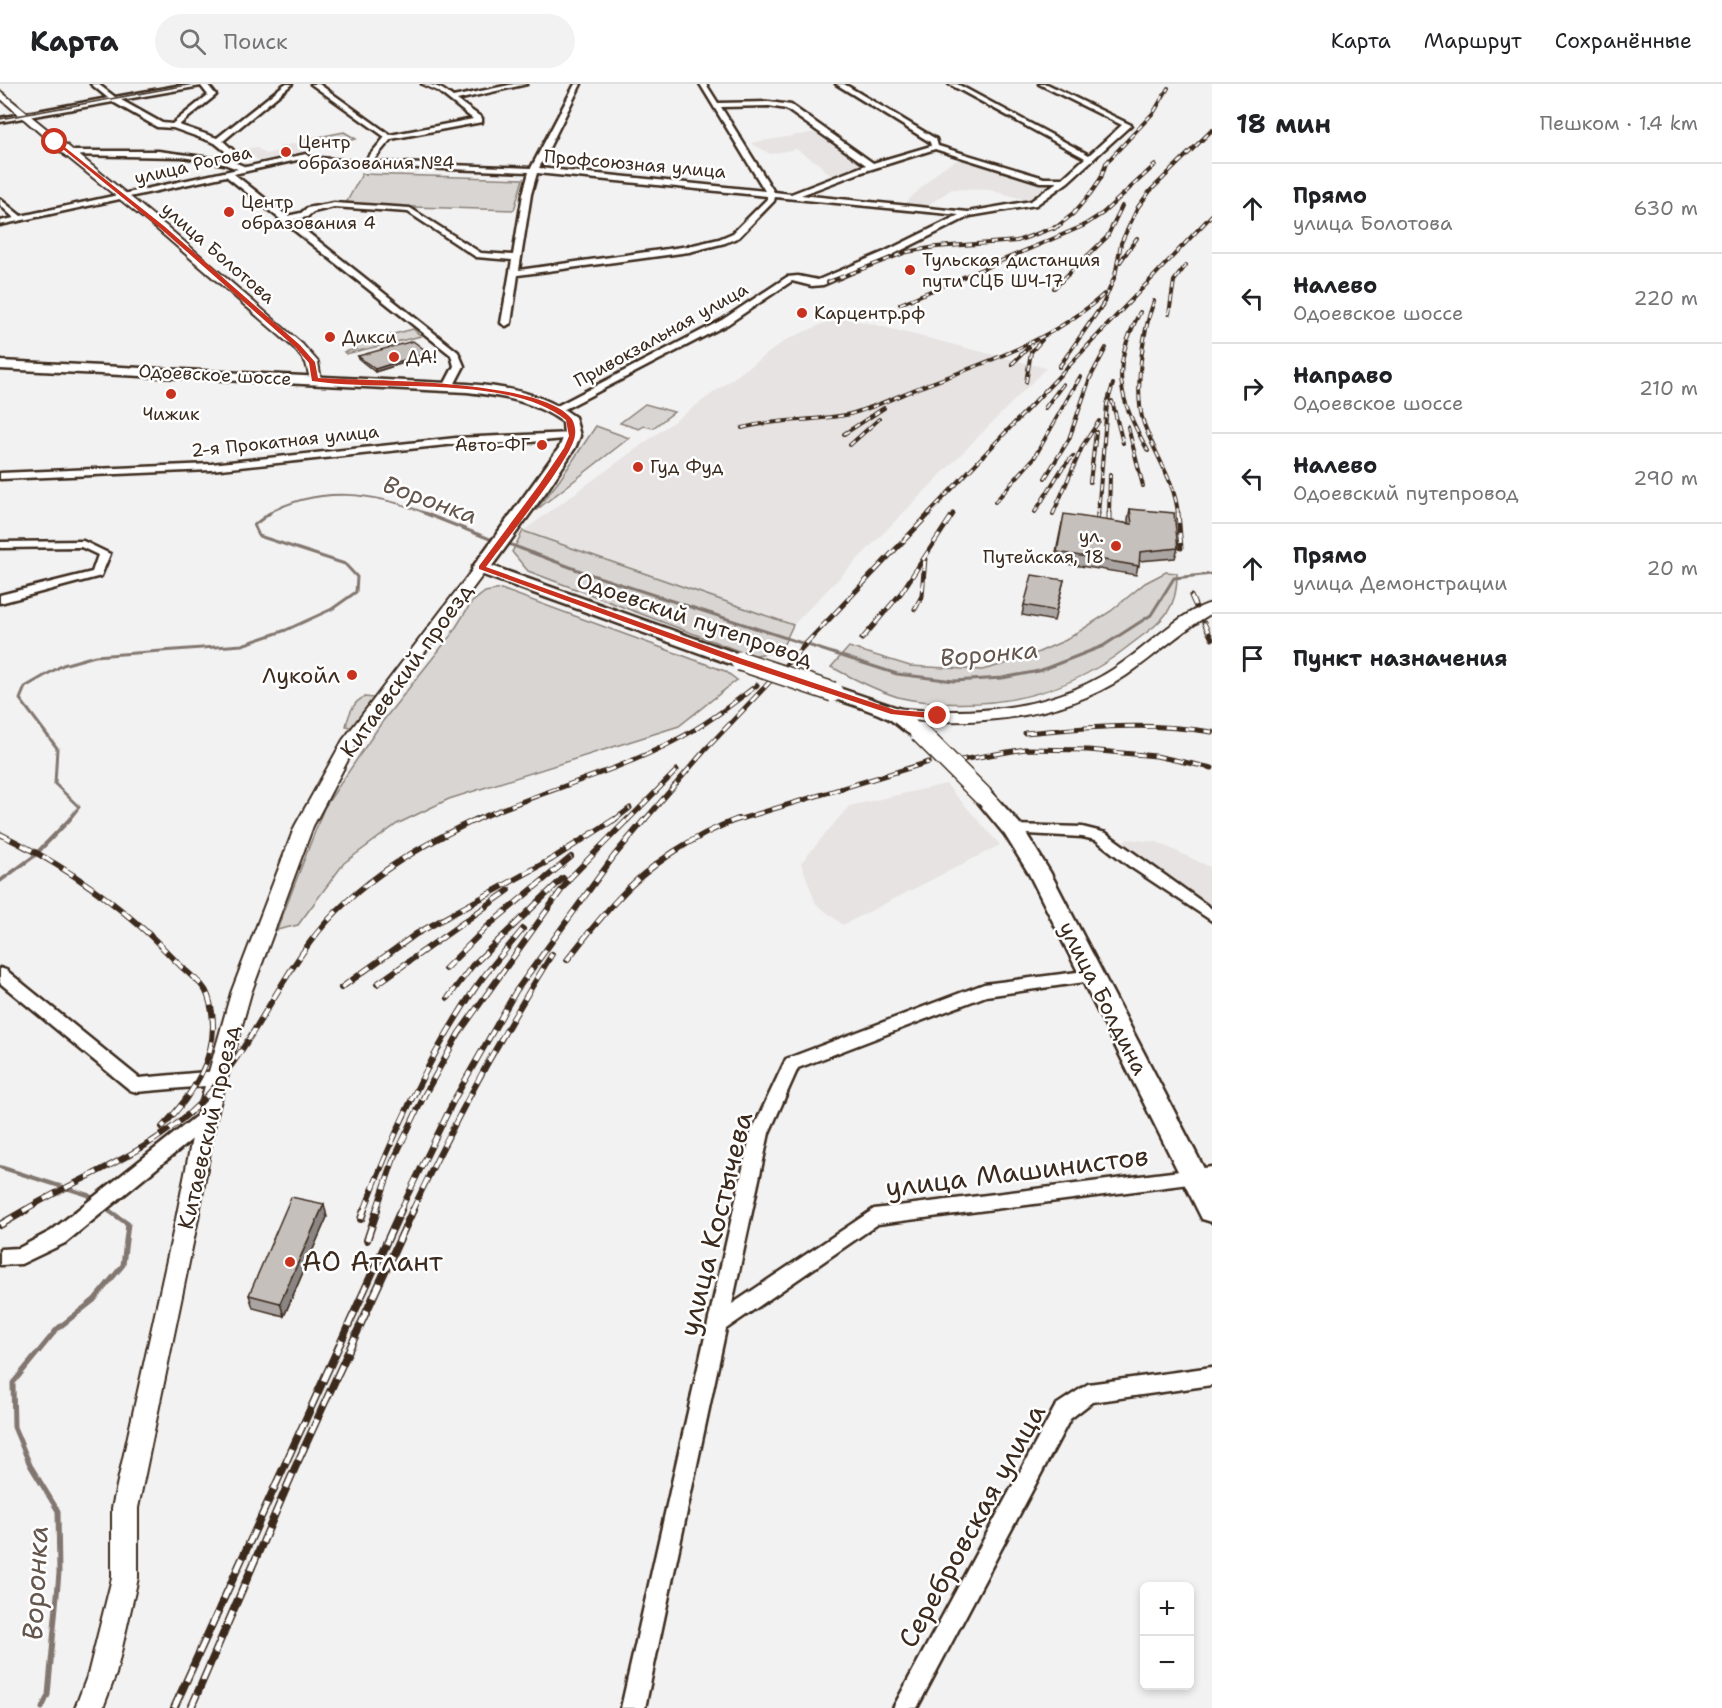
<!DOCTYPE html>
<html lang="ru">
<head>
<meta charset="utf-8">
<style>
	body { margin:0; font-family:"Shantell Sans",sans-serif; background:#f2f2f2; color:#202124 }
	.controls { position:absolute; right:18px; bottom:18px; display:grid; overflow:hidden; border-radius:9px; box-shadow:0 3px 9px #0003 }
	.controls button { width:54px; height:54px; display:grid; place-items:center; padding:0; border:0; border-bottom:2px solid #e0e0e0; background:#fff; color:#202124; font:30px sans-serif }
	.stop { position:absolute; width:18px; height:18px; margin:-14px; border:4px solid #c8321e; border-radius:50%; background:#fff }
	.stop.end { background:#c8321e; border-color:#fff; box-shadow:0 2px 6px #0008 }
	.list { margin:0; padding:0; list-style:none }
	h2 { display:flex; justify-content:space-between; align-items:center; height:78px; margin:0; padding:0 24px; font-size:26px }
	h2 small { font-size:20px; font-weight:400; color:#757577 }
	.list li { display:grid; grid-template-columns:39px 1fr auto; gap:18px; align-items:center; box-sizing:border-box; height:90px; padding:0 24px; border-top:2px solid #e0e0e0 }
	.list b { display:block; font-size:22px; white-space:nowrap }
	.list p { margin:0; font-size:20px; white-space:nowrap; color:#757577 }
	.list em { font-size:20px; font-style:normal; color:#757577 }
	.icon { flex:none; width:33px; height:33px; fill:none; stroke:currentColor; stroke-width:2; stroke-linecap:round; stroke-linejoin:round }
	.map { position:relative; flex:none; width:1212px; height:1624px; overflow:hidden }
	header { display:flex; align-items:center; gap:36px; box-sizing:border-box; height:84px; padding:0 30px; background:#fff; border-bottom:2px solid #e0e0e0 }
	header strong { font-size:28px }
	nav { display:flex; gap:33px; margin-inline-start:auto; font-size:21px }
	.search { width:420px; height:54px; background:#f2f2f2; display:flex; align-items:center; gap:15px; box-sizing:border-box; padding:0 21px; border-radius:33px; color:#757577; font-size:22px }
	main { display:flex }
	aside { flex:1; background:#fff }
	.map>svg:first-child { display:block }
	.built { fill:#e6e3e2 }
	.green { fill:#d8d5d2; stroke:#8a8078; stroke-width:1.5 }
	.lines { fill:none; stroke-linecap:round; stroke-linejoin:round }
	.stream-far3 { stroke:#827770; stroke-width:2 }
	.stream-far2 { stroke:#827770; stroke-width:3 }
	.stream-far1 { stroke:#827770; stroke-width:4 }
	.stream { stroke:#827770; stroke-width:5 }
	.minor-casing { stroke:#3b2a1e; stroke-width:5 }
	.tertiary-casing { stroke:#3b2a1e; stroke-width:4 }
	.primary-casing { stroke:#3b2a1e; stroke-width:5 }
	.minor { fill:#fff; fill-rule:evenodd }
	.tertiary { fill:#fff; fill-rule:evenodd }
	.primary { fill:#fff; fill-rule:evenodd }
	.tram { stroke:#3b2a1e; stroke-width:1.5 }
	.rail-far3-casing { stroke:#3b2a1e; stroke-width:4 }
	.rail-far2-casing { stroke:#3b2a1e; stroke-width:5 }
	.rail-far1-casing { stroke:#3b2a1e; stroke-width:6 }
	.rail-casing { stroke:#3b2a1e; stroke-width:8 }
	.rail-far3 { stroke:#fff; stroke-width:2; stroke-dasharray:6; stroke-linecap:butt }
	.rail-far2 { stroke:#fff; stroke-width:3; stroke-dasharray:10; stroke-linecap:butt }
	.rail-far1 { stroke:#fff; stroke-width:4; stroke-dasharray:12; stroke-linecap:butt }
	.rail { stroke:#fff; stroke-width:5; stroke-dasharray:15; stroke-linecap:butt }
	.primary-bridge-casing { stroke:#3b2a1e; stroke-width:22; stroke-linecap:butt }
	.primary-bridge { stroke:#fff; stroke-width:19 }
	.wall { fill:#aaa5a3; stroke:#3b2a1e; stroke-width:1.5 }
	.shaded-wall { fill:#8b8684; stroke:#3b2a1e; stroke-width:1.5 }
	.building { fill:#c6c0bd; stroke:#3b2a1e; stroke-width:1.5 }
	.route { fill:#c8321e }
	.poi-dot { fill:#c8321e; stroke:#fff; stroke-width:2 }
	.labels { text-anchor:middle; stroke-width:5; stroke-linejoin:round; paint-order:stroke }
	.far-poi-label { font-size:18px; fill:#3b2a1e; stroke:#fff; text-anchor:start }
	.far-street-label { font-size:18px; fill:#3b2a1e; stroke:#fff }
	.street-label { font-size:22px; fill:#3b2a1e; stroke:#fff }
	.poi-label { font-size:22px; fill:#3b2a1e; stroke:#fff; text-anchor:end }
	.water-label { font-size:24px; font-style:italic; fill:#65574e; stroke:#fff }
	.near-street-label { font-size:27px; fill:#3b2a1e; stroke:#fff }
	.near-poi-label { font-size:27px; fill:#3b2a1e; stroke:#fff; text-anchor:start }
	.near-water-label { font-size:28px; font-style:italic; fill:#65574e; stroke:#fff }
</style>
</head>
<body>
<header>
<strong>Карта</strong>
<div class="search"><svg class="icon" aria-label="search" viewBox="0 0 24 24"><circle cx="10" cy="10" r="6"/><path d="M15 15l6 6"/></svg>Поиск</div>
<nav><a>Карта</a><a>Маршрут</a><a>Сохранённые</a></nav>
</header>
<main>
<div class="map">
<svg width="1212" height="1624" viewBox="0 0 1212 1624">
	<rect width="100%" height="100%" fill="#f3f2f2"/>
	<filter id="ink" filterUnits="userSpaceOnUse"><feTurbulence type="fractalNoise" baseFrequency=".0167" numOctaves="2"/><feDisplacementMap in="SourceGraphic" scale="12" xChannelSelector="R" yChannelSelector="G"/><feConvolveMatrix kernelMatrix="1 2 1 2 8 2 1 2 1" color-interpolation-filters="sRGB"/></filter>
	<g filter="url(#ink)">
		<path class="built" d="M816,48L867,81L830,91L818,79L796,65L770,70L751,59Z
			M297,59L307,67L259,77L250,70L244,71L238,66L256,63L266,70L282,66L278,63Z
			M963,73L1044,98L1048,101L1047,105L1029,117L990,106L952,105L925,123L903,121L942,84Z
			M840,232L1046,284L793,541L523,447L786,256Z
			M946,700L1000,761L843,841L816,820L801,779L849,722Z
			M1127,755L1157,758L1212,784V828L1119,762Z"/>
		<path class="green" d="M344,48L356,55L311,65L299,57Z
			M362,90L523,95L514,126L345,121Z
			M413,245L421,252L346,270L344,268L356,265L351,261Z
			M645,320L674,328L653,344L644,342L639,345L620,339Z
			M596,342L629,354L535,427L559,397Z
			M523,447L793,541L781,566L752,572L528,487L512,468Z
			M1166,488L1177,489C1178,529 1160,538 1130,561C1075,605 1014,623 943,619C928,618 912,617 898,613C874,606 853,594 831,583L849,563L910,582L982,586L1023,575L1066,556L1111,527L1145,499Z
			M501,505L725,587L737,596L679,642L449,715L397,740L344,779L298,841L277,846L324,724L382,638L451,551L471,519L485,508Z
			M365,613L374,614L355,644L346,642C349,630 353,617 365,613Z"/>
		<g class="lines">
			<path class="stream-far3" d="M267,430C319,401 374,408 428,430"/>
			<path class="stream-far2" d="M424,429L495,457
				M506,459L586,489L897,590L954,597L1002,594L1039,587L1103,562L1151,531L1174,494L1212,490
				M68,737L79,723L55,700L57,664L20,615L25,603L63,581L95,572L242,561L286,546L332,525L356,508L357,493L345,480L259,452L254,441L270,429"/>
			<path class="stream-far1" d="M0,797L33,773L70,735
				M0,1083L88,1111L95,1116
				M103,1122L110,1127"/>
			<path class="stream" d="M42,1624L48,1611L59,1489L58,1427L30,1381L14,1343L13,1299L57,1245L94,1216L123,1181L128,1140L108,1126"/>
			<defs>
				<path id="minor" d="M91,0H98L115,13L188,0H207L216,11L179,41L217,54L285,0H292L223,57L233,66L234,78L246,83L306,70L309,73L364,78L385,53L311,0H319L390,51L473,35L438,7L422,0C435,0 443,5 453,13L514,0H527L457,16L482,34V38L391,55L372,78L531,84L575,0H581L539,84L765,107L700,0H706L718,19L769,18L791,21L873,79L931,62L930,58L836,0H844L936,55L938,62L1044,94H1063L1085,74L949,0H957L1089,71L1122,41L1039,0H1047L1131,41L1068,98L1036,121L970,132L890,172L823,201L812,202L792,197L728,240L557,329L553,328V324L722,236L787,193L798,192L818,196L884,168L959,131L775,113L774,117L739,153L725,159L689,168L518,191L511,239L506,242L501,239L512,176L476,173L408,128L334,123L313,128L307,133L292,136L458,268L464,282L453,303L448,306L443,303L454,282L451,271L226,92L0,141V137L14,134L0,121V115L21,132L238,85L224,80L182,73L65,71V67H158L226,76L225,67L215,59L173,44L157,43L113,18L0,38V34L108,14ZM201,2L208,11L172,40L162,39L121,16ZM769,22L786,25L866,81L791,110L774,108L721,23ZM935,65L1040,98H1057L1031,117L968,128L801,111L859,89ZM297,76L366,82L529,88L523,110L513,171L481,169L410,124L334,119L307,124L301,129L287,132L234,90ZM537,89L767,112V115L733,149L719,155L689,162L519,186L531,110Z
					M572,349L576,350V354L519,359L456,360L211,386L0,395V389L211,380L456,354Z
					M83,457L110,470L101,492L0,519V511L92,488L98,471L81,463L0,464V458Z
					M1013,741L1082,743L1106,749L1212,825V837L1129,782L1096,756L1082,753L1008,749L1006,746Z
					M0,884L6,886L139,994L217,987L223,989L225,994L223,999L217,1001L136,1008L130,1006L0,899Z
					M1093,886L1099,888L1101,892L1099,896L986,912L798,984L769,1049L732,1220L874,1125L1212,1083V1097L878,1140L726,1245L645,1624H621L751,1049L786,975L984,900Z
					M206,1027L212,1029L215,1034L212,1039L65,1159L21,1180L0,1181V1165L19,1164L51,1147L200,1029Z
					M1212,1283V1301L1092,1318L1070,1335L917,1624H893L1056,1321L1088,1300Z"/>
				<path id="tertiary" d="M0,7L166,142L302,260L318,278L321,296L319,299H311L306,279L294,264L158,146L65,71L0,14Z
					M481,480L488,484L358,657L313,742L251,909L216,1034L198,1135L138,1424V1494L116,1590L103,1624H75L88,1590L112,1494V1424L176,1135L196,1034L231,909L295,742L343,656L476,481Z
					M1212,519V529C1181,547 1156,571 1127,591C1071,629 1001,639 934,637C922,636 894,639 886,629L894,624C975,632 1057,627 1125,577C1150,560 1183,526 1212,519Z"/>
				<path id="primary" d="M0,277L467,300C506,303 543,309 575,333L580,352L575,364L548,405L492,482L747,573L749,577L747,581H733L475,488L472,484L559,364L564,352L563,338C534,317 502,312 467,308L0,285Z
					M833,602L901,625L929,648L926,652C908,657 900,639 885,633C866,624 846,619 826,612L823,608L826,604Z
					M982,704L989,706L1021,741L1050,788L1212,1100V1138L1202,1135L1028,788L1005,751L972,711L975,706Z"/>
			</defs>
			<use href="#minor" class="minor-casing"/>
			<use href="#tertiary" class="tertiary-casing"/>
			<use href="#primary" class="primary-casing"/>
			<use href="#minor" class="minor"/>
			<use href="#tertiary" class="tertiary"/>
			<use href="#primary" class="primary"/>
			<path class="tram" d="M0,35L193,0"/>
			<defs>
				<path id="rail-far3" d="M1054,145L1073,130L1090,110L1101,94L1106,79L1154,28L1168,4
					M1120,178L1137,154
					M828,198L907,168L936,163L1017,157L1061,141
					M1054,204L1107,153L1122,122
					M1154,217C1143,246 1133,310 1144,340C1155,371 1175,397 1178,430
					M900,220L1083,142L1103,129L1155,81
					M1140,228C1110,285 1118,313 1148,367
					M1169,230L1174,197L1186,181
					M1012,280L1029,263
					M1059,283L1103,220L1115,192L1121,159L1138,123L1150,107L1212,46
					M1026,298L1031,268L1042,256
					M1112,317L1123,359
					M1045,324L1063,300
					M1128,343L1143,402
					M742,344C778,334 814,338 850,330C873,324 896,313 918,304C982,280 1053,257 1104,210
					M844,350L884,324
					M850,361L879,335
					M1045,394L1069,355L1090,294L1106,264
					M1090,398L1096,348
					M995,418L1034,374L1080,293
					M1035,428L1061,386L1073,372
					M928,430L1212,131
					M1053,430L1083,361L1099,337
					M1098,430L1107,320L1113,300
					M1109,430L1110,391"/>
				<path id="rail-far2" d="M1178,429L1181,464
					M1109,438V429
					M1097,440L1098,429
					M1191,512L1196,523
					M915,525L922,512L925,473
					M1204,539L1212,555
					M862,555L901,509L953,430
					M1025,649C1088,643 1149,638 1212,648
					M955,677L1025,665L1088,666L1156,672L1212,684
					M474,737C539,707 610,691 674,657C704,642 730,622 757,601
					M613,737L630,724
					M627,737L677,686
					M644,737L706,665L930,429
					M734,737L929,678"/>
				<path id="rail-far1" d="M0,750C52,775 98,805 141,843C156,856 169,871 184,885C192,893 204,900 208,912C225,962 196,1008 162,1043
					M567,876C583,856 599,835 617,816C648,781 695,751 738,735
					M445,885L489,841L571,773
					M377,900L509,806
					M341,904L416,850L552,775L615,735
					M448,914L472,882L563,794
					M23,1127C82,1092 151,1069 201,1018C243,975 268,918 303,868C346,805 409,767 477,735
					M364,1127C393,1050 428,974 474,906C489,884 507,865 523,845
					M376,1127L393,1077L425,1010L459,949L570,794L628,735
					M400,1127L455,1014L516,907L614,772L645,735
					M412,1127C454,1037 499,955 552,870"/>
				<path id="rail" d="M361,1135L364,1126
					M0,1141L26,1126
					M367,1156L377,1126
					M174,1624L401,1126
					M191,1624L295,1384L413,1126"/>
			</defs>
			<use href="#rail-far3" class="rail-far3-casing"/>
			<use href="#rail-far2" class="rail-far2-casing"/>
			<use href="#rail-far1" class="rail-far1-casing"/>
			<use href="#rail" class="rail-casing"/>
			<use href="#rail-far3" class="rail-far3"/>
			<use href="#rail-far2" class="rail-far2"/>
			<use href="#rail-far1" class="rail-far1"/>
			<use href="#rail" class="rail"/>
			<defs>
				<path id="primary-bridge" d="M740,577L833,608
					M919,648L982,711"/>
			</defs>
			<use href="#primary-bridge" class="primary-bridge-casing"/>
			<use href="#primary-bridge" class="primary-bridge"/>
		</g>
		<path class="wall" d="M429,269V272L397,281L375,288L359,275L358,272Z
			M1130,425L1178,464L1175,474L1139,477L1136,491L1054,478L1062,439H1128V435Z
			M1064,496L1054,537L1022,531L1024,521Z
			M327,1133L284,1232L253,1224L249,1211Z"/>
		<path class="shaded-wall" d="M429,269V272L397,281L375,288V285L397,278Z
			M324,1120L327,1133L284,1232L280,1219Z"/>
		<path class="building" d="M413,257L429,269L397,278L375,285L358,272Z
			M1130,425L1174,429L1178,464L1140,468L1139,482L1057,468L1064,430L1132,440Z
			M1032,491L1064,496L1056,527L1024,521Z
			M291,1113L324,1120L280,1219L249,1211Z"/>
	</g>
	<path class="route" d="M53,57H57L164,142L300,261L315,278L318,294C369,297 539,295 571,334C574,337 576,346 575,351C574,372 502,461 486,483L743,575L895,626L938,629L942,632L938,635L891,630L737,579L479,485V482L539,401L564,364L569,352L566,336C509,290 384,308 312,297L309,279L296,264L161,145Z"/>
	<g class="poi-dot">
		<circle cx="286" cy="68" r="6"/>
		<circle cx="229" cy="128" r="6"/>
		<circle cx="910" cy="186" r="6"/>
		<circle cx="802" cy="229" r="6"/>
		<circle cx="330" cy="253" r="6"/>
		<circle cx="394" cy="273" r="6"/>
		<circle cx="171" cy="310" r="6"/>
		<circle cx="542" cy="361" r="6"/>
		<circle cx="638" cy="383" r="6"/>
		<circle cx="1116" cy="462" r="6"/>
		<circle cx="352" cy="591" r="6"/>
		<circle cx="290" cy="1178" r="6"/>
	</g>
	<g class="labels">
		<g class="far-poi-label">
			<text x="298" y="64">Центр<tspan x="298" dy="21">образования №4</tspan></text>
			<text x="241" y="124">Центр<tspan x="241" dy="21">образования 4</tspan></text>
			<text x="922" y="182">Тульская дистанция<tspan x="922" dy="21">пути СЦБ ШЧ-17</tspan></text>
			<text x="814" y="235">Карцентр.рф</text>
			<text x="342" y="259">Дикси</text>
			<text x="406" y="279">ДА!</text>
			<text x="171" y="336" text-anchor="middle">Чижик</text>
			<text x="530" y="367" text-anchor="end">Авто-ФГ</text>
			<text x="650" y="389">Гуд Фуд</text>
			<text x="1104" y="458" text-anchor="end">ул.<tspan x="1104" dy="21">Путейская, 18</tspan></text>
		</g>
		<g class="far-street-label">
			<text transform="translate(635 80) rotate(5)" y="6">Профсоюзная улица</text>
			<text transform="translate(193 81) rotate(-13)" y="6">улица Рогова</text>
			<text transform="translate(218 169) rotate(41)" y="6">улица Болотова</text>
			<text transform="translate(661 251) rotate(-29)" y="6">Привокзальная улица</text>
			<text transform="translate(215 291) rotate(3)" y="6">Одоевское шоссе</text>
			<text transform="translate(285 357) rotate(-6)" y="6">2-я Прокатная улица</text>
		</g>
		<g class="street-label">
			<text transform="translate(695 535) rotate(19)" y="8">Одоевский путепровод</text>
			<text transform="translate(406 586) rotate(-54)" y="8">Китаевский проезд</text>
			<text transform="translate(1104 914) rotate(63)" y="8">улица Болдина</text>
			<text transform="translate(208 1043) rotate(-77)" y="8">Китаевский проезд</text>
		</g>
		<g class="poi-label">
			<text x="340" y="599">Лукойл</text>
		</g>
		<g class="water-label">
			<text transform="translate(430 416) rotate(20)" y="8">Воронка</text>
			<text transform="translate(989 570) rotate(-5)" y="8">Воронка</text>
		</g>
		<g class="near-street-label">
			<text transform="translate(1017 1088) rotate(-7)" y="9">улица Машинистов</text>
			<text transform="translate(716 1140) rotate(-76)" y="9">улица Костычева</text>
			<text transform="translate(972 1442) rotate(-61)" y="9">Серебровская улица</text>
		</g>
		<g class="near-poi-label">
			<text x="302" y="1187">АО Атлант</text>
		</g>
		<g class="near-water-label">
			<text transform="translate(35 1499) rotate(-87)" y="10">Воронка</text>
		</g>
	</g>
</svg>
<div class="controls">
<button>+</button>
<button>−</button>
</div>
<div class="stop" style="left:55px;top:58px"></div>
<div class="stop end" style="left:938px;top:632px"></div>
</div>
<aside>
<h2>18 мин<small>Пешком · 1.4 km</small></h2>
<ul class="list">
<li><svg class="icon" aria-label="ahead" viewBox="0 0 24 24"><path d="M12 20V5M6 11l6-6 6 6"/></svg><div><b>Прямо</b><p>улица Болотова</p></div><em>630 m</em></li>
<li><svg class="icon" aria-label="left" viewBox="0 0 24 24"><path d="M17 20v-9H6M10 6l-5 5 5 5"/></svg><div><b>Налево</b><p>Одоевское шоссе</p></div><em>220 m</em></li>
<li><svg class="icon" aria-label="right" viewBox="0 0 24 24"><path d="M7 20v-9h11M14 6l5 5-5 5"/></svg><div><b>Направо</b><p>Одоевское шоссе</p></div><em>210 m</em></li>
<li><svg class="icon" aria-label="left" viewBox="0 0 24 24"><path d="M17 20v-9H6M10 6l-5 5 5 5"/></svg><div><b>Налево</b><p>Одоевский путепровод</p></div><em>290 m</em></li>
<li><svg class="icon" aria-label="ahead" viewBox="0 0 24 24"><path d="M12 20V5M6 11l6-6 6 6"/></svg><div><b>Прямо</b><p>улица Демонстрации</p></div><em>20 m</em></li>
<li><svg class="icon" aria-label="arrive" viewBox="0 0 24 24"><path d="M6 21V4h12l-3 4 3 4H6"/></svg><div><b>Пункт назначения</b></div></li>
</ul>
</aside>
</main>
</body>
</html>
